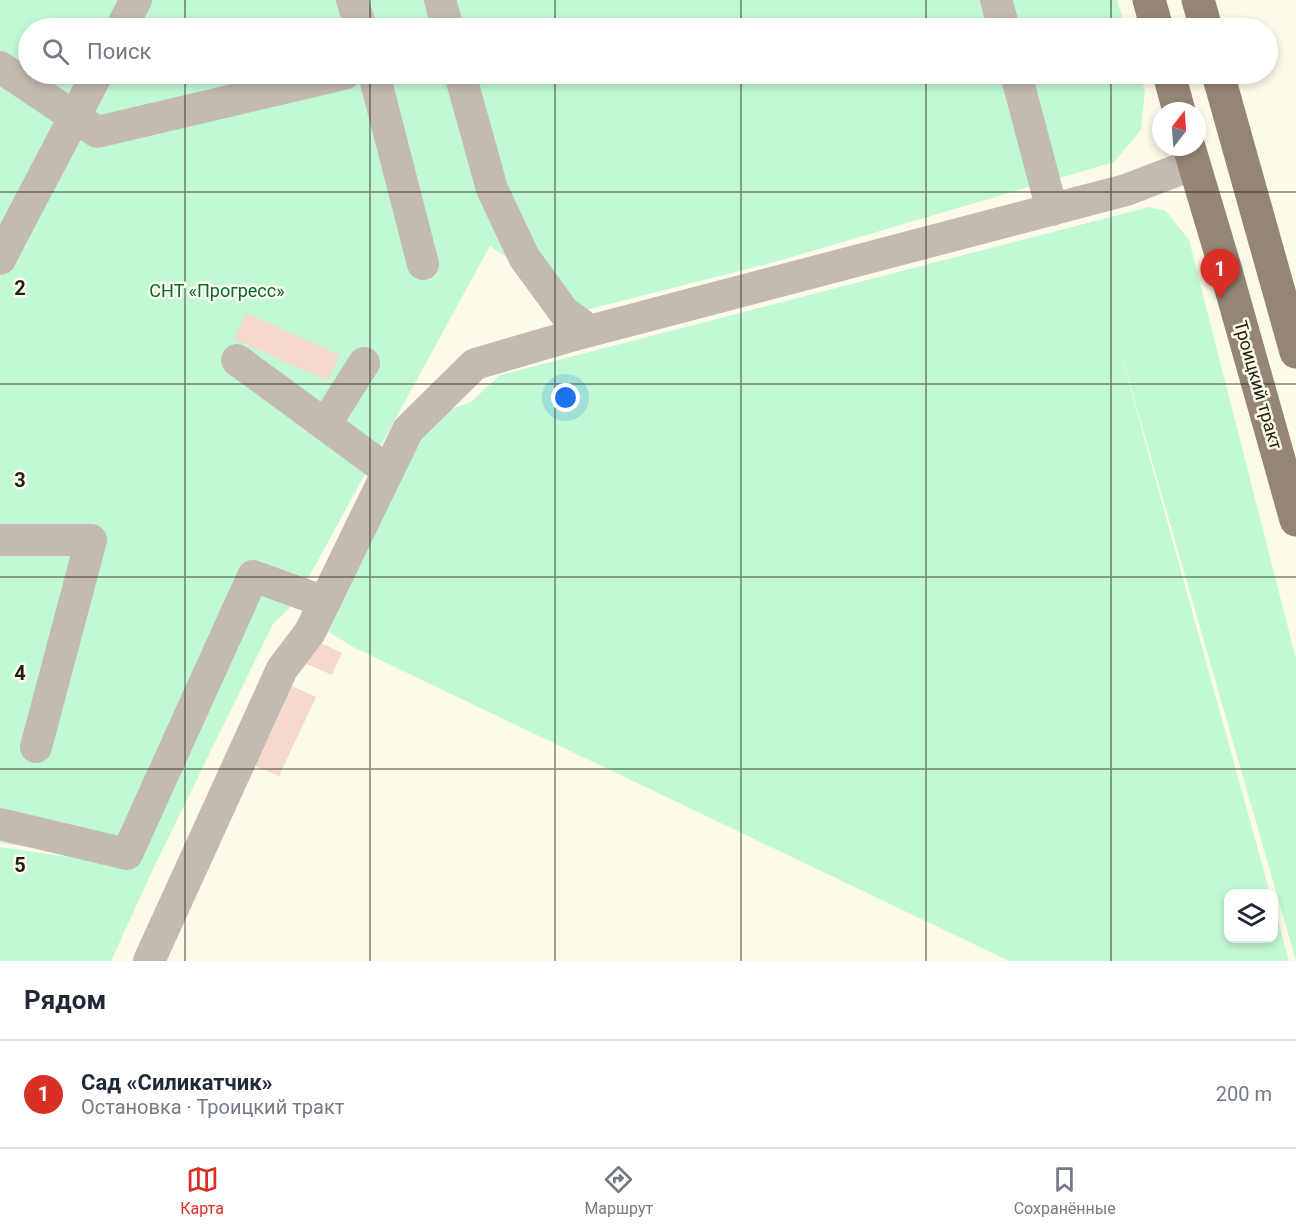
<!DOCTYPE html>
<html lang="ru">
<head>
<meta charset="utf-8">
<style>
	body { margin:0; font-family:Roboto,sans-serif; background:#f6f6f7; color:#1f2937 }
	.controls { position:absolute; right:18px; bottom:18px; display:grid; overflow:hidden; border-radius:12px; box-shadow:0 3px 9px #0003 }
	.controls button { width:54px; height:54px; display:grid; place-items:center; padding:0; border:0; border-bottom:2px solid #e0e1e3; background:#fff; color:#1f2937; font:30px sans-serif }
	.compass { position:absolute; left:1152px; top:102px; width:54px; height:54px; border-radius:50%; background:#fff; box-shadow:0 3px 9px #0003; rotate:17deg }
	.you { position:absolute; left:566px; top:398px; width:21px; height:21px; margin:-15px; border:4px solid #fff; border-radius:50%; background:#1a73e8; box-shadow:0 0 0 9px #1a73e833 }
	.badge { display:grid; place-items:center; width:39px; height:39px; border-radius:50%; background:#d93025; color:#fff; font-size:20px; font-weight:700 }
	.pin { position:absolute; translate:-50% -50px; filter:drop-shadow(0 2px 3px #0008) }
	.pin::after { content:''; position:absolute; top:32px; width:21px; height:18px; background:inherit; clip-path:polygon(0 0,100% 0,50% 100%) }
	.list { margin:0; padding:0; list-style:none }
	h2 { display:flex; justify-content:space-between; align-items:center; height:78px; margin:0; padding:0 24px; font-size:26px }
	h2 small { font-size:20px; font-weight:400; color:#747a83 }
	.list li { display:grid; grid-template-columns:39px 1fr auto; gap:18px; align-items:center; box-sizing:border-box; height:108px; padding:0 24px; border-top:2px solid #e0e1e3 }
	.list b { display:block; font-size:22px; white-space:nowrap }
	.list p { margin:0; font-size:20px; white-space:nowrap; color:#747a83 }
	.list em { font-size:20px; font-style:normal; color:#747a83 }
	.icon { flex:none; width:33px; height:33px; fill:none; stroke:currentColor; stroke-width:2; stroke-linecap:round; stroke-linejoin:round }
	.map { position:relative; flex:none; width:1296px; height:961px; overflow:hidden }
	.search { position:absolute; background:#fff; box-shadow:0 3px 9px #0003; left:18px; right:18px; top:18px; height:66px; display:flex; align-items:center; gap:15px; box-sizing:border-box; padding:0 21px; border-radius:33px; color:#747a83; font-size:22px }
	.sheet { height:186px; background:#fff }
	nav { display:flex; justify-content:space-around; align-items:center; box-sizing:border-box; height:84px; border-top:2px solid #e0e1e3; background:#fff; font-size:16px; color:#747a83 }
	nav a { display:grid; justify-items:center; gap:3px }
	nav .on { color:#d93025 }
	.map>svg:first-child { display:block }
	.green { fill:#c2f9d5 }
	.building { fill:#f6d9cd }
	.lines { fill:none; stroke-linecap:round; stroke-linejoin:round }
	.minor { stroke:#c3bab1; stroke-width:32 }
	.major { stroke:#948574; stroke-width:33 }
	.grid { fill:none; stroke:#221f15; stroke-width:1.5; stroke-opacity:0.55 }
	.labels { text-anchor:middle; stroke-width:5; stroke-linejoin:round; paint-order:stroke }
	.park-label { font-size:18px; fill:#05683c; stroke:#fefaea }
	.street-label { font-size:18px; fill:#221f15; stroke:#fefaea }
	.grid-label { font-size:20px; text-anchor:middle; font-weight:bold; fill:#221f15; stroke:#fefaea; stroke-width:5; stroke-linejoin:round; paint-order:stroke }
</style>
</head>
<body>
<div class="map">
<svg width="1296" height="961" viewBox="0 0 1296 961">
	<rect width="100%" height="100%" fill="#fefaea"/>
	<path class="green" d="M0,0H426L434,28H28V74H1139L1145,91L1141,130L1114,162L775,262L586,310L490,246L294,604L273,624L155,865L111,961H0V847L89,860L142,863L0,843Z
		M427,0H1117L1126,28H435Z
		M1149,207L1166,211L1189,240L1296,659V961L1116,336L1270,893L1228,894V938H1274V905L1289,961H1009L353,647L324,629L406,453L448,410L471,402L500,375Z"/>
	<path class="building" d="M246,313L340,355L328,381L234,339Z
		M312,639L342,653L332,675L302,662Z
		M292,686L316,697L279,776L255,766Z"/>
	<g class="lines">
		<path class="minor" d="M352,0L361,28
			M440,0L448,28
			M996,0L1004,28
			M121,28L136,0
			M0,67L97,132L344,74
			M374,74L423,264
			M460,74L492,189L524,257L564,312L590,331
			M1016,74L1052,210
			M0,259L97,74
			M237,360L388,471
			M325,425L364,363
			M0,540H91L36,747
			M0,824L127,854L253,576L325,602
			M149,961L282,669L310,632L408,430L475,364L578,334L1126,190L1194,164"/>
		<path class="major" d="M1149,0L1157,28
			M1198,0L1206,28
			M1169,74L1179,111
			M1218,74L1296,352
			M1189,147L1226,271L1296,520"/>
	</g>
	<path class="grid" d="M185,0V28M370,0V28M555,0V28M741,0V28M926,0V28M1111,0V28M185,74V961M370,74V961M555,74V961M741,74V961M926,74V961M1111,74V961M0,192H1296M0,384H1296M0,577H1296M0,769H1296"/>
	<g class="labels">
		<g class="park-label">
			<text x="217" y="297">СНТ «Прогресс»</text>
		</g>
		<g class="street-label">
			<text transform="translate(1258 385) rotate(74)" y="6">Троицкий тракт</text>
		</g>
	</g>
	<g class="grid-label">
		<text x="20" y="295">2</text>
		<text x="20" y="487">3</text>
		<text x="20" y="680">4</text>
		<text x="20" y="872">5</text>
	</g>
</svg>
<div class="controls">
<button><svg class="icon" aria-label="layers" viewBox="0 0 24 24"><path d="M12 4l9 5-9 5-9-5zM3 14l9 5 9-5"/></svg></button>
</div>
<svg class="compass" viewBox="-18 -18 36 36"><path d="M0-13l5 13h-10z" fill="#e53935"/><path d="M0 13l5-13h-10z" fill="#747a83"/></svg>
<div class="you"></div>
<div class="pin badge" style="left:1220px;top:299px">1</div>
<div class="search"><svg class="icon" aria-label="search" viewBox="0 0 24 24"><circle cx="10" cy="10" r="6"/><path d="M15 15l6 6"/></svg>Поиск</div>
</div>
<section class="sheet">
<h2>Рядом<small></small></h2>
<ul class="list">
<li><span class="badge">1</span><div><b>Сад «Силикатчик»</b><p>Остановка · Троицкий тракт</p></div><em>200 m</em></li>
</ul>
</section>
<nav>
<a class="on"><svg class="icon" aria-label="map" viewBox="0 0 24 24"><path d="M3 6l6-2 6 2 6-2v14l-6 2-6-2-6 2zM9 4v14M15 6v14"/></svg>Карта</a>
<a><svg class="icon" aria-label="directions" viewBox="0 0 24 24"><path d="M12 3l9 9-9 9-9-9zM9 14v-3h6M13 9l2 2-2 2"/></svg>Маршрут</a>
<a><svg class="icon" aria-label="saved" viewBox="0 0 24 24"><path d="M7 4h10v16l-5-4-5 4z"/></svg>Сохранённые</a>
</nav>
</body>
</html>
